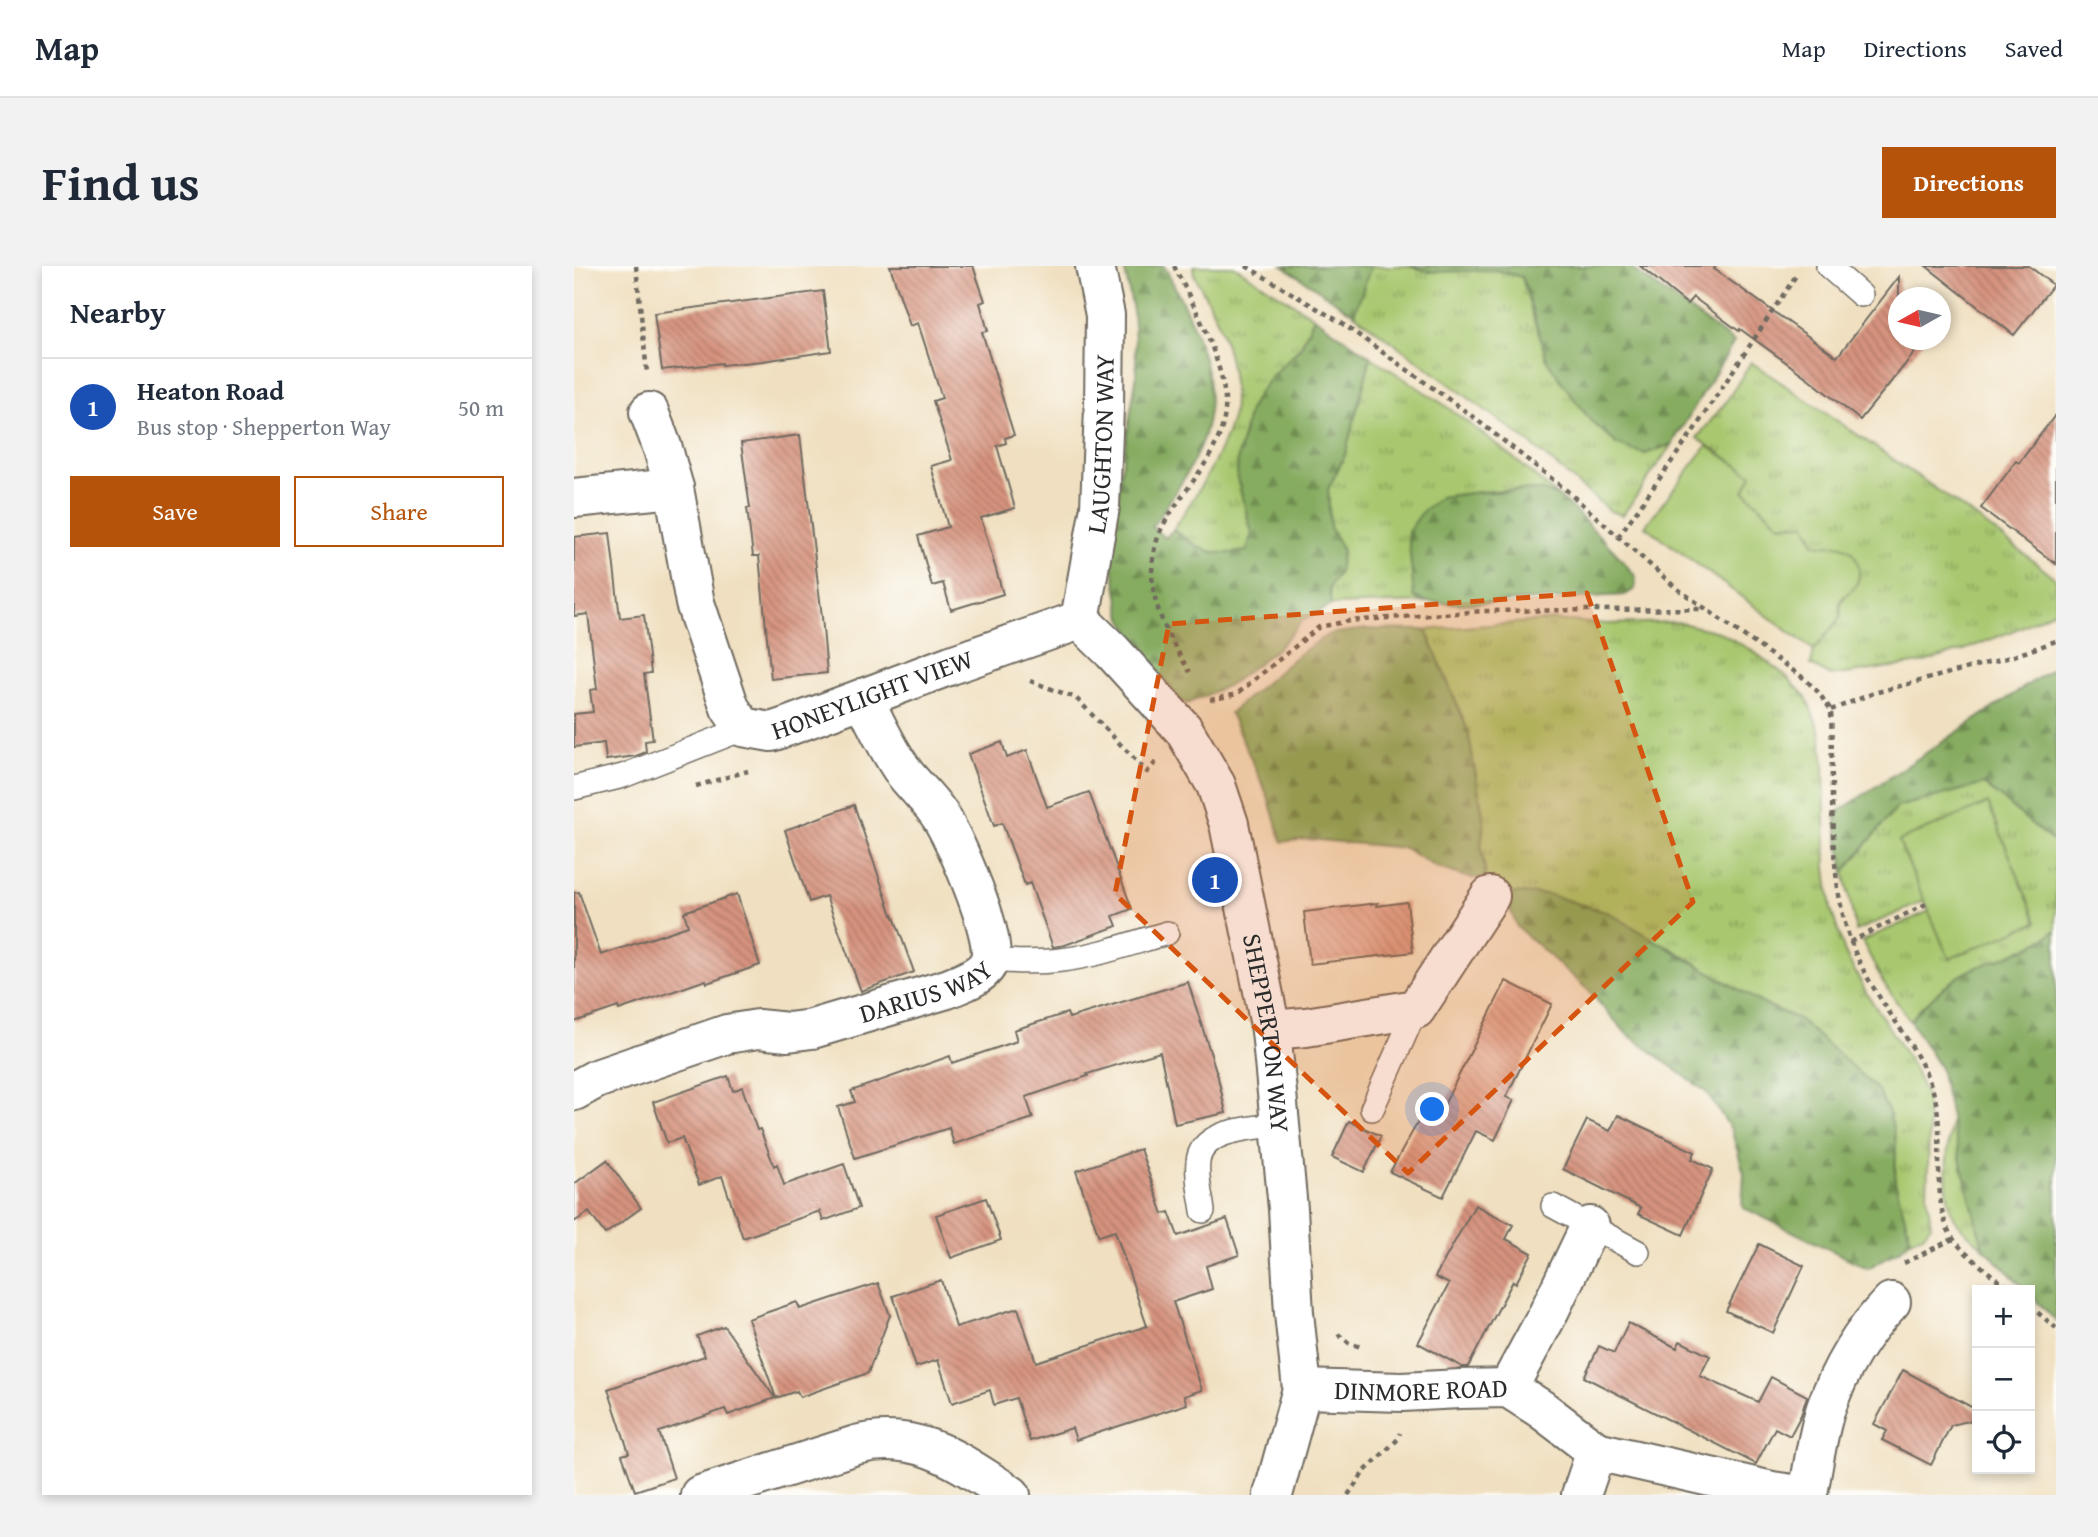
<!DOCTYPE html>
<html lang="en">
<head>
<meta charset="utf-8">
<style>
	body { margin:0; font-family:"Gentium Book Plus",serif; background:#f2f2f3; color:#1f2937 }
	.controls { position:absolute; right:21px; bottom:21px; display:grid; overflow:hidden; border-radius:0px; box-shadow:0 4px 10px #0003 }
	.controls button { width:63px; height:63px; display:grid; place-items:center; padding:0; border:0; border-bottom:2px solid #e0e1e3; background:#fff; color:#1f2937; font:35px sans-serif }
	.compass { position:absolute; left:1314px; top:21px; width:63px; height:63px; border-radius:50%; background:#fff; box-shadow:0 4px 10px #0003; rotate:262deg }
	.you { position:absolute; left:859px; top:844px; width:24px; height:24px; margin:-18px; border:5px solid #fff; border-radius:50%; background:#1a73e8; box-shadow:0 0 0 10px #1a73e833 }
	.badge { display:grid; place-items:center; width:46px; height:46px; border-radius:50%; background:#b45309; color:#fff; font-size:23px; font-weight:700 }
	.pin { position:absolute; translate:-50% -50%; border:4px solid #fff; box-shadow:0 2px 7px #0006 }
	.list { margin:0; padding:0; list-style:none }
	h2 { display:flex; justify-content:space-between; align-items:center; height:91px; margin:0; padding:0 28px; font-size:30px }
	h2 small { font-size:23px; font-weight:400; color:#747a83 }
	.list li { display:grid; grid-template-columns:46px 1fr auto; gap:21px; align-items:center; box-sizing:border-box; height:98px; padding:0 28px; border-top:2px solid #e0e1e3 }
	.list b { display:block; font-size:26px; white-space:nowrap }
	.list p { margin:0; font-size:23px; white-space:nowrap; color:#747a83 }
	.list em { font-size:23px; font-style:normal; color:#747a83 }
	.actions { display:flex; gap:14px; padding:21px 28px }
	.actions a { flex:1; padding:16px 0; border:2px solid #b45309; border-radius:0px; text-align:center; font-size:24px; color:#b45309 }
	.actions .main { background:#b45309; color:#fff }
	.icon { flex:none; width:38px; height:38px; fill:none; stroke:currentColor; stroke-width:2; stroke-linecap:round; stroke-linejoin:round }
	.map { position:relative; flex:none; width:1482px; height:1229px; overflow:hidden; border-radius:0px }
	header { display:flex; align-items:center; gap:42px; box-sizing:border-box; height:98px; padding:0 35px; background:#fff; border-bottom:2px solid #e0e1e3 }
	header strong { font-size:33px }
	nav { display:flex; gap:38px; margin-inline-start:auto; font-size:24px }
	.intro { display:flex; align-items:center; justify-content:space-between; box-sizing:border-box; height:168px; padding:0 42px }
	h1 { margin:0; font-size:49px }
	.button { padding:18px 32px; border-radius:0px; background:#b45309; color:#fff; font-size:24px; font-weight:700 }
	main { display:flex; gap:42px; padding:0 42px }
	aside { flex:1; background:#fff; border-radius:0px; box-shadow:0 4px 10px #0003 }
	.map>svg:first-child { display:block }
	.grass { fill:url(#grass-tufts); stroke:#6a794c; stroke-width:2 }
	.forest { fill:url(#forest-firs); stroke:#586c46; stroke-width:2 }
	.park { fill:#a8c76e; stroke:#6a794c; stroke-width:2 }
	.building { fill:url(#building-back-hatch) }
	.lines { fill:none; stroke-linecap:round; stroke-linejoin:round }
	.lane-casing { stroke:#706a60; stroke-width:26 }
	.street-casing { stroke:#706a60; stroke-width:42 }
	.path { stroke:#706a60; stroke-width:4.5; stroke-dasharray:5 5; stroke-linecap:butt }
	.lane { stroke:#fff; stroke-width:23 }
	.street { stroke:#fff; stroke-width:38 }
	.marked { fill:#d5540f; fill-opacity:0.2; stroke:#d5540f; stroke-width:5; stroke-dasharray:14 9; stroke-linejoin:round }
	.labels { text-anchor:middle; stroke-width:7; stroke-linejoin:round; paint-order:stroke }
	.street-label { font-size:26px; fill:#2b2b2b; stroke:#fdfcf7 }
</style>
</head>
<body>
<header>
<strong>Map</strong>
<nav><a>Map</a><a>Directions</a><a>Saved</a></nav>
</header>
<div class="intro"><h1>Find us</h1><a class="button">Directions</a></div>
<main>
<aside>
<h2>Nearby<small></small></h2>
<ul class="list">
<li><span class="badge" style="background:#1a4fb4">1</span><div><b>Heaton Road</b><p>Bus stop · Shepperton Way</p></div><em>50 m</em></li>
</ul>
<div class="actions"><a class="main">Save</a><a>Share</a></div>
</aside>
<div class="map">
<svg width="1482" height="1229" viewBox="0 0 1482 1229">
	<defs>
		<pattern id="grass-tufts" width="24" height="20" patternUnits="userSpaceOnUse" patternTransform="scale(1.75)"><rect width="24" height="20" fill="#a8c76e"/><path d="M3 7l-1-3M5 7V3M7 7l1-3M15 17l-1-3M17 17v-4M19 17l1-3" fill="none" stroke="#89a25b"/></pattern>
		<pattern id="forest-firs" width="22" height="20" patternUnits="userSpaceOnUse" patternTransform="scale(1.75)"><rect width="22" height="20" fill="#86ac61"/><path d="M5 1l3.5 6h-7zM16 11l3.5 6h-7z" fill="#6e8c50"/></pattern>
		<pattern id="building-back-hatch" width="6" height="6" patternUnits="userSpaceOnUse" patternTransform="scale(1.75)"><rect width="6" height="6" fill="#d6937e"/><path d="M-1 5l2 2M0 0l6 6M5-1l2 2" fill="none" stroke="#ae7867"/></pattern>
	</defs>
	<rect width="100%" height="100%" fill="#fdfcf7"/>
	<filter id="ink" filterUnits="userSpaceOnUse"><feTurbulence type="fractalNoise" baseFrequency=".0143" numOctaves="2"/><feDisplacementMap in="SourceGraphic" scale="14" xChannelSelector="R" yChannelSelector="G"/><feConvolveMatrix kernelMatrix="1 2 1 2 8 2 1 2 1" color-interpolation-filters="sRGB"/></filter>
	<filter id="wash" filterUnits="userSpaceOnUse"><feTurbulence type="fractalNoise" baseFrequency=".00686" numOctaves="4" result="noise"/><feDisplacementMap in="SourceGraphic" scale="28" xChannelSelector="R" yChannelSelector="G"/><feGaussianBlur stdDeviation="1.57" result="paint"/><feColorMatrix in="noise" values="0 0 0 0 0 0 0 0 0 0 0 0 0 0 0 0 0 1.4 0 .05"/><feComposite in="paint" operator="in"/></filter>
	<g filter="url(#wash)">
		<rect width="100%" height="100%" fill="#f0e0c1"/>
		<path class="grass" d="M619,0H660L740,51L726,82L698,110L684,128L675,145L664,191L663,212L678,267L673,286C636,291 627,284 599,264C621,230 645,195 657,156C665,128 655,83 644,56C637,40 628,24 620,8Z
			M797,0H835L857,6L922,4L948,11L961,58L1071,188L1098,178L1049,249L1036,245L952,174L780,48Z
			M797,91L869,138L930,184L984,230C950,218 903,226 867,231L843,333L854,336L757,339L755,322L765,306L768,283L756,261L754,223L771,189Z
			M1177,96C1280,167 1385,235 1482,313V344L1443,363L1390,384L1347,397L1257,410L1237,399L1240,384L1267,351C1265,336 1268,332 1279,323L1261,279L1250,281L1240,277L1237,267L1218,257L1206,259L1170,224L1178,209L1123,172L1152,136Z
			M980,354L1034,358L1103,356L1145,366L1179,385L1212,410L1232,431L1246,466L1250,499L1252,602L1257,643L1271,687L1292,726L1336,795L1352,829L1355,867L1353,929L1357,959L1349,969L1337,974L1321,916L1322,877L1316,849L1303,823L1226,754L1184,735L1090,678L930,627L912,612L907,579L910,556L894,465L852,364Z
			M1410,518L1482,578V664L1469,674L1435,690L1348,740L1336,755L1309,716L1288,675L1355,645L1375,693L1414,538L1325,575L1351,635L1282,665L1270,606L1323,541Z
			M1378,850L1388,901L1409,981C1400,973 1389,965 1382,954C1366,932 1374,876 1378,850Z"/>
		<path class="forest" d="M550,0H590C614,45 645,106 633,157C625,195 599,230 578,261L591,272L599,264C627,284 637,291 673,285L678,267L663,212L664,191L675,145L684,128L698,110L726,82L740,51L797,91L771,189L754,223L756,261L768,283L765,306L755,322L757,339L727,356L704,382L655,419L613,438L606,434L572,390L548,352L537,290L542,236L563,107L559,45Z
			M709,0H797L780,48Z
			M835,0H1054L1160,76L1098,178L1071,188L1044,179L1016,154L987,115L973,94L948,11L922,4L857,6Z
			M966,224L984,230L1001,245L1041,286L1062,311L1061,323L1051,329L891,338L854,336L840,331L834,266L849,245L867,231L896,227Z
			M791,363L852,364L894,465L910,556L907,579L912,612H895L862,601L830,582L733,573L708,576L693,528L656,447L725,388L755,368Z
			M1482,400V578L1410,518L1323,541L1270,606L1261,548Z
			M930,627L973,628L1035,647L1184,735L1226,754L1303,823L1316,849L1322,877L1321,916L1337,974L1327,983L1294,1002L1168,941L1170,907L1157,863L1132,826L1052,767L1014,724L943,661Z
			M1482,664V1055L1456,1028V1024H1452L1409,981L1388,901L1366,802L1336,755C1352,736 1375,714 1399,703C1427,691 1458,684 1482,664Z"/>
		<path class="park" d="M1133,180L1178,209L1170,225L1206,259L1232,258L1240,277C1252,282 1258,277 1268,280C1285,286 1290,308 1280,322C1276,327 1270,329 1267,334C1264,339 1266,345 1267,350L1240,384L1071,260Z
			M1414,537L1463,656L1375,693L1325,575Z"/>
		<g id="blocks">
			<path class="building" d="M316,0H399L411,35L406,37L414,65L408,66L440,169L431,172L432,177L423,180L441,242L407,252L429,328L377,344L369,317L358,320L344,270L374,261L357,200L378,194L359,135L368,132L344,57L336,60Z
				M1066,0H1142L1140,3L1263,91L1325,11V74H1351L1286,154L1235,113L1166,63L1165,65L1119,31L1113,38Z
				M1352,0H1455L1479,19L1440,69Z
				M249,25L257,85L189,95L148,99V97L88,104L80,47Z
				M1482,148V298L1407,242L1442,195L1445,197Z
				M226,169L248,351L253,407L197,413L185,290H179L173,242H176L167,177Z
				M36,267L46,352L70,349L77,407L70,408L79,474L71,475L72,486L62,490L32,494L30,477L0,481V448L19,446L16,424L23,423L14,348L0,350V271Z
				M428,476L433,492L453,484L473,541L515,526L558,643L539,650L543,660L491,679L479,681L456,617L451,619L428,557L420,560L394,488Z
				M280,539L318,649L319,648L340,706L287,725L252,630L235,636L211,564Z
				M5,626L27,689L114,660L110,646L163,628L186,699L133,717L132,714L45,744L44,741L0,756V627Z
				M833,636L839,686L736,698L730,646L804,637L803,640Z
				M932,715L978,738L932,831L940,834L921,874L902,865L869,931L816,906L849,847L863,853Z
				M614,716L644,811L652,847L601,858L586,786L513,808L514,810L452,831L459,852L380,878L375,862L281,892L264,841L281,836L277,825L376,790L378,797L443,775L440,764L493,747L495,752Z
				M154,810L159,825L168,821L183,864L186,863L200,900L203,898L210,919L270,898L285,942L249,955L246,945L169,972L148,910L125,919L108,872L93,877L79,836Z
				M1044,849L1121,886L1118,893L1139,903L1109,969L1064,948L1067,942L989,903L1013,854L1036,865Z
				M775,855L807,870L790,906L758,891Z
				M566,883L589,948L595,946L604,970L653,953L665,989L632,1000L638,1023L599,1036L628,1124L610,1130L613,1138L502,1174L498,1162L456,1175L442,1132L420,1139L416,1124L378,1137L364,1094L342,1101L319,1030L367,1014L382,1061L444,1042L462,1096L573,1060L541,965L525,970L502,905Z
				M33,894L67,942L31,968L15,946L0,956V918Z
				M412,932L427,974L377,992L362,949Z
				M901,939L939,959L932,973L958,987L942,1017L939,1015L894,1101H888L844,1077L875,1018L861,1011Z
				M1185,978L1230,1000L1199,1067L1152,1045Z
				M304,1017L316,1049L294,1107L226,1131L223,1125L202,1132L174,1053L223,1036L226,1043Z
				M1054,1057L1103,1082L1106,1075L1136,1090L1126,1110L1184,1136L1197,1111L1233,1130L1227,1149L1216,1170L1201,1162L1182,1198L1010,1111L1025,1080L1040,1087Z
				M150,1060L201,1132L154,1149L151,1143L85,1166L100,1212L61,1225L48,1189L55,1187L34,1123L131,1090L123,1070Z
				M1329,1104L1403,1144V1153L1377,1159L1357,1199L1308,1174L1313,1165L1300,1158Z"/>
		</g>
	</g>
	<g filter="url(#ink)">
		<use href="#blocks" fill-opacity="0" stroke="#706a60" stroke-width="2"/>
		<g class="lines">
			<defs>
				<path id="lane" d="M1254,0L1287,29
					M0,522L49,510L156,468L169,461
					M416,694C440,696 463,697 487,694C523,690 558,677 593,667
					M798,843L842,743
					M979,940L1064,986
					M629,945C627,929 622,912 624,896C627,862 680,863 706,858"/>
				<g id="street">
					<path id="s1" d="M75,146L89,183L100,222L121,337L156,442L169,461L197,466L212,461L377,399L506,354"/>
					<path d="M0,232L100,222"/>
					<path id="s2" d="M506,354L539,386L610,464L642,519L655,558L697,764L714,943L720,1047L728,1123L699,1229"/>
					<path id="s3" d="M506,354L526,241L530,142L531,49L521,0"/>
					<path d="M697,764L732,761L842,743L916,630"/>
					<path id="s4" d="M0,825L22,813L153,768L184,763L214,766L238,763L373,723C387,717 411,710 416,693C423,669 382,577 368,553C359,537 343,523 331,508C315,485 302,459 290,433"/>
					<path d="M934,1122L973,1050L1016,960"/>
					<path id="s5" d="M728,1123L828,1126L886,1123L934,1122L967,1143L1022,1185L1198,1225L1219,1228L1234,1227C1240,1198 1243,1169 1252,1142C1266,1102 1288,1066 1317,1036"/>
					<path d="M126,1229L282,1179C345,1163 387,1197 437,1229"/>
					<path d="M1007,1229L1022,1185"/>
				</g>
			</defs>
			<use href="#lane" class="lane-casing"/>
			<use href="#street" class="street-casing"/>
			<path class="path" d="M62,0L73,107
				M600,0C619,38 654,102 651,145C649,169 637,189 624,208C611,228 592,249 584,271C567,322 590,365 616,406
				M672,0L766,56L894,147L991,223L1101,321L1231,413L1244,426L1257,444C1260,521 1251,621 1283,691C1304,738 1342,775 1359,825C1374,871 1354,932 1378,971C1389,988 1420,1010 1437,1024
				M1044,271L1120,164L1223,8
				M456,415L502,432L573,506L582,496
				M636,434L663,428L745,361L775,355L910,345L1130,343
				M1257,444L1300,427L1440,390L1482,375
				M122,520L174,505
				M1276,676L1352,638
				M1330,997L1379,973
				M1456,1040L1482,1062
				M764,1068L775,1077L790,1082
				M774,1229L790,1206L824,1173L826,1167"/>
			<use href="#lane" class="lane"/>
			<use href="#street" class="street"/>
		</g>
	</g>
	<path class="marked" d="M1013,327L1119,636L834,907L541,628L595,358Z"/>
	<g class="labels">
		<g class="street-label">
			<text dy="9" stroke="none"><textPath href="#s3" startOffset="178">LAUGHTON WAY</textPath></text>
			<text dy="9" stroke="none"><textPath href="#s1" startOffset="467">HONEYLIGHT VIEW</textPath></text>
			<text dy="9" stroke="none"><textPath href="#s4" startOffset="369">DARIUS WAY</textPath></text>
			<text dy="9" stroke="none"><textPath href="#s2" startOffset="469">SHEPPERTON WAY</textPath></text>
			<text dy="9" stroke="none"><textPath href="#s5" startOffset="119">DINMORE ROAD</textPath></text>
		</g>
	</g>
</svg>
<div class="controls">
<button>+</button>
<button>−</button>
<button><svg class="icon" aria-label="locate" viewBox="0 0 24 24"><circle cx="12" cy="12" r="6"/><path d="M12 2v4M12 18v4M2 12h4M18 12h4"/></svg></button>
</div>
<svg class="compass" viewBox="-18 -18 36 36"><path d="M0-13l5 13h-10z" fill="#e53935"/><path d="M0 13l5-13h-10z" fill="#747a83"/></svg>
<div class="you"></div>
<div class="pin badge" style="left:641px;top:614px;background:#1a4fb4">1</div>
</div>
</main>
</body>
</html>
